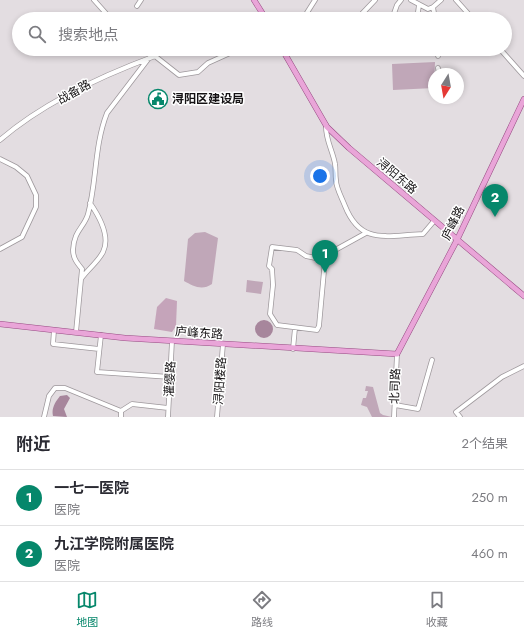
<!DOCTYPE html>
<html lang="zh">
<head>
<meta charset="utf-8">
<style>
	body { margin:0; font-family:Jost,"Noto Sans SC",sans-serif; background:#f7f7f7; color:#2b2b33 }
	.compass { position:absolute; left:428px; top:68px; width:36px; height:36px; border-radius:50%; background:#fff; box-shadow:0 2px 6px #0003; rotate:191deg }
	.you { position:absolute; left:320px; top:176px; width:14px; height:14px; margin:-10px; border:3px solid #fff; border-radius:50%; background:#1a73e8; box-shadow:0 0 0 6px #1a73e833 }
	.badge { display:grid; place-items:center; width:26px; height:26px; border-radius:50%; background:#06876b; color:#fff; font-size:13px; font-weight:700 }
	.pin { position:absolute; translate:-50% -33px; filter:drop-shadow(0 1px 2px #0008) }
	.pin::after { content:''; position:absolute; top:21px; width:14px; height:12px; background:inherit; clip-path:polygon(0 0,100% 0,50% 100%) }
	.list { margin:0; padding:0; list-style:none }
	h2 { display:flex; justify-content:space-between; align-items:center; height:52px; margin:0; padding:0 16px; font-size:17px }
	h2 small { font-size:13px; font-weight:400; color:#7c7c81 }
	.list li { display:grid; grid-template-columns:26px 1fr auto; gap:12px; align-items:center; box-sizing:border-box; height:56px; padding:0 16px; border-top:1px solid #e1e1e2 }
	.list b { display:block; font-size:15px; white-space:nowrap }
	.list p { margin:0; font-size:13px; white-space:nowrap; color:#7c7c81 }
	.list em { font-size:13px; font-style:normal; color:#7c7c81 }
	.icon { flex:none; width:22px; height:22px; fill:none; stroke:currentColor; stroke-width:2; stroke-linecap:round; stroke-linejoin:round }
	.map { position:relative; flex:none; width:524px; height:417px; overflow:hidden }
	.search { position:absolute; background:#fff; box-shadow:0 2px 6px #0003; left:12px; right:12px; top:12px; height:44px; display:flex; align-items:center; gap:10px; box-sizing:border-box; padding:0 14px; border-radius:22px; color:#7c7c81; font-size:15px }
	.sheet { height:164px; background:#fff }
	nav { display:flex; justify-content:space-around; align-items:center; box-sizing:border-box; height:56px; border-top:1px solid #e1e1e2; background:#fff; font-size:11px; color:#7c7c81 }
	nav a { display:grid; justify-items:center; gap:2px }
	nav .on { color:#06876b }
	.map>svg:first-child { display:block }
	.green { fill:#c0a7b8 }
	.forest { fill:#c5a4ba }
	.water { fill:#a7869c }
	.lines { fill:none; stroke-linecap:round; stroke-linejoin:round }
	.minor-casing { stroke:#9e989c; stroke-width:5.5 }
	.major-casing { stroke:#964b82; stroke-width:6 }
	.minor { stroke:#fff; stroke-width:4 }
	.major { stroke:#e9a5d8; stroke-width:5 }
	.labels { text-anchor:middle; stroke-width:3; stroke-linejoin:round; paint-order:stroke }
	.street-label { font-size:12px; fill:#151214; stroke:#fff }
	.poi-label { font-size:12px; font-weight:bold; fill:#151214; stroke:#fff; text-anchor:start }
</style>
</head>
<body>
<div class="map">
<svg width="524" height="417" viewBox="0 0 524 417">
	<rect width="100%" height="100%" fill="#e3dde1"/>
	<path class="green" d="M435,62L434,88L393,90L392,64Z
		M205,232L218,238L212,284C202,291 193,286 184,281L188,239L195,233Z
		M247,280L263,282L261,294L246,292Z
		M366,386L373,387L380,413L383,415L392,417H372L367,407L361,405L363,398H366L368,391H365Z"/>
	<path class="forest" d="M166,298L177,301L176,326L172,332L154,329L157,307Z"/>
	<path class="water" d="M255 329a9 9 0 1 1 18 0a9 9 0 1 1-18 0Z
		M67,395L70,398L64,409L67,417L53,416C51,408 56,401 60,396Z"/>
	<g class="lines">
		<defs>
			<path id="minor" d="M94,0L111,19
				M411,0L428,9L433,7L441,0
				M456,0L473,19
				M137,6L141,0
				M433,7L435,19
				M393,15L413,19
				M303,19L315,0
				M357,19L375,0
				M392,19L397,5L401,0
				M417,19L419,5
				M146,49L179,75L198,72L208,63L239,49
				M437,49L438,56
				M500,49L524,76
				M438,68L439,74
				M326,125C325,139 333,151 335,164C336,169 335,174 336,180C336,188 342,198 345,206C361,246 387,235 423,234L434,221
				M0,140C44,102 101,76 155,56
				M0,159L16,167L27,176L36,195V207L22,237L0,249
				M325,260L306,256L297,250L272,247L269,266L272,269L273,285L270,314L277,325L317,330L319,326L325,260L328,254L366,233
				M81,279C88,269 98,262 103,252C111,236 99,216 90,203
				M54,330L53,344L99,349
				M76,332L82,269C77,263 73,258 73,250C74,230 84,228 88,214C97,181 94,146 107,113L149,58
				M101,335L97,372L170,377
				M293,349L295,328
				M395,405L418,409L432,360
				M121,411L132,404L168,408
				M121,411V417
				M44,417L49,396L55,388H65L121,411
				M168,417L172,341
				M217,417L223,344
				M394,417L397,354
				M460,417L456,412L502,377L524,366"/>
			<path id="major" d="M254,0L266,19
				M282,49L327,127L349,148L524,296
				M0,324L125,338L397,354L457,240L524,99"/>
		</defs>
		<use href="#minor" class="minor-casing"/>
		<use href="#major" class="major-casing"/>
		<use href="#minor" class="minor"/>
		<use href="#major" class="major"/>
	</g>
	<defs>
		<symbol id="civic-ring" viewBox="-11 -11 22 22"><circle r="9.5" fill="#fff" stroke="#06876b" stroke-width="1.5"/><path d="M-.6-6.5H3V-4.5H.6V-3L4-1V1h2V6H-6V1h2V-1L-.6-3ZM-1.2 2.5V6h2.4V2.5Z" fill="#06876b"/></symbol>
	</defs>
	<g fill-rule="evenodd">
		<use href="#civic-ring" x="147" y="88" width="22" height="22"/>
	</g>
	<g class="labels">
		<g class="street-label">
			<text transform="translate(74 92) rotate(-29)" y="4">战备路</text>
			<text transform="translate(397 176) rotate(40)" y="4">浔阳东路</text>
			<text transform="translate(453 223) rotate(-64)" y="4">庐峰路</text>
			<text transform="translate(199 333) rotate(4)" y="4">庐峰东路</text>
			<text transform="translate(170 379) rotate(-87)" y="4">灌缨路</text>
			<text transform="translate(220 381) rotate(-86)" y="4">浔阳楼路</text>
			<text transform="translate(395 386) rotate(-88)" y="4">北司路</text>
		</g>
		<g class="poi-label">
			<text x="172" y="103">浔阳区建设局</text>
		</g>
	</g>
</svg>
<svg class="compass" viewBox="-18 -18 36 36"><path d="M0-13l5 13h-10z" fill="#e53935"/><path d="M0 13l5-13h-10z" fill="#7c7c81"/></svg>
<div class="you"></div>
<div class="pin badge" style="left:325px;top:273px">1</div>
<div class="pin badge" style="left:495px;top:217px">2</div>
<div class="search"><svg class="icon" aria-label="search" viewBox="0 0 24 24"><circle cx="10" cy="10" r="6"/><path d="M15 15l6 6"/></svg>搜索地点</div>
</div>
<section class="sheet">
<h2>附近<small>2个结果</small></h2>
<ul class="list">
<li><span class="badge">1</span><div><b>一七一医院</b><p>医院</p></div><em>250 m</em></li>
<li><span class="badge">2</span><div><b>九江学院附属医院</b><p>医院</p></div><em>460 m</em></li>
</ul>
</section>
<nav>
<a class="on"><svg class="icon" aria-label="map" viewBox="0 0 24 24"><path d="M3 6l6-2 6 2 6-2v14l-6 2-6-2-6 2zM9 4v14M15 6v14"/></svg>地图</a>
<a><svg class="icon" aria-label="directions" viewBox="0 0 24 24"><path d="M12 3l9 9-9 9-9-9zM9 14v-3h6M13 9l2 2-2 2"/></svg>路线</a>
<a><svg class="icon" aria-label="saved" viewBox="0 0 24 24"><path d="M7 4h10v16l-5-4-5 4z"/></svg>收藏</a>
</nav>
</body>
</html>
